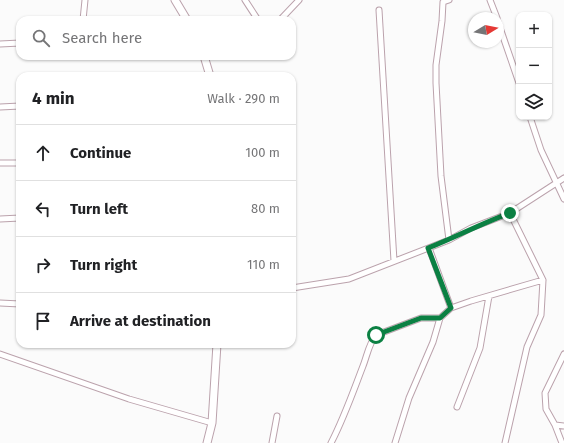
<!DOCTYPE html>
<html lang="en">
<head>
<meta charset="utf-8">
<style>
	body { margin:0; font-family:"Fira Sans",sans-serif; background:#f6f6f6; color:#202124 }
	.controls { position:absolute; right:12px; top:12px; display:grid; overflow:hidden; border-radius:8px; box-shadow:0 1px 3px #0004 }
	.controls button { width:36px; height:36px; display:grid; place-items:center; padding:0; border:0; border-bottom:1px solid #e0e0e0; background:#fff; color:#202124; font:20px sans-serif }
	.compass { position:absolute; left:468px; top:12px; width:36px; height:36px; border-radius:50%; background:#fff; box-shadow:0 1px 3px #0004; rotate:80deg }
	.stop { position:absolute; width:12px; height:12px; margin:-9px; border:3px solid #0b8043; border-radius:50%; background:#fff }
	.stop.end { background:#0b8043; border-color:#fff; box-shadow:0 1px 4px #0008 }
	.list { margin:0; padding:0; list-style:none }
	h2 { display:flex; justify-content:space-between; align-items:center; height:52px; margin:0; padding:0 16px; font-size:17px }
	h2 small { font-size:13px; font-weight:400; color:#757577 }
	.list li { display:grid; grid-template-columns:26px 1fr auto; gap:12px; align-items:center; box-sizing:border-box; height:56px; padding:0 16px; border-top:1px solid #e0e0e0 }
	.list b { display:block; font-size:15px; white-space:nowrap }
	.list em { font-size:13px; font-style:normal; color:#757577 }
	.icon { flex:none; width:22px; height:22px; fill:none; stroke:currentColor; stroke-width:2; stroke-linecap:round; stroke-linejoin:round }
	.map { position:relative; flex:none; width:564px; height:443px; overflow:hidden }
	.search { position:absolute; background:#fff; box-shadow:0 1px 3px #0004; left:16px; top:16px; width:280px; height:44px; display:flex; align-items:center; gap:10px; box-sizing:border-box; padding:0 14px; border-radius:12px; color:#757577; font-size:15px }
	.panel { position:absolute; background:#fff; box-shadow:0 1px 3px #0004; left:16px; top:72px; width:280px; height:276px; border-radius:12px }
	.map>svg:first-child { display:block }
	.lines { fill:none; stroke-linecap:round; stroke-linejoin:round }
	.street-casing { stroke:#bba2ac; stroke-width:7 }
	.secondary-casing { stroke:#bba2ac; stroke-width:9 }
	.street { stroke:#fff; stroke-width:5 }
	.secondary { stroke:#fff; stroke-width:7 }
	.route { stroke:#0b8043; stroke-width:5 }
</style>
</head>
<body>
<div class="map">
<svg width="564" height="443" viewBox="0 0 564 443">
	<rect width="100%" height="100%" fill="#fbfbfb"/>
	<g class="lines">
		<defs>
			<path id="street" d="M245,0L258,20
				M490,0L497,18
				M379,10L394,261
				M83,20L85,0
				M280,20L299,0
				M498,22L519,83
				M0,44L20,43
				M0,107L20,106
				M530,117L541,150L564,199
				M0,163H20
				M0,219L20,218
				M449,240L441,176L436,83V65L442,21L443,2L449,0
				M429,248L451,308
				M292,288L349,279L449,240L471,228L510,213L564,178
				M0,303L20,304
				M0,354L129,399L212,423
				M457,407L480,348L489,296
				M555,425L546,409L545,393L564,354
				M272,443L277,416
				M331,443C344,418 353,392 363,366C367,356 369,343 376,335L421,318H440L451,308L471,301L543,280
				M395,443L409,398L433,342L440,318
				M505,443L527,347L541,315L543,280L510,213
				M562,443L555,425L564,426"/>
			<path id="secondary" d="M175,0L187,20
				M204,56L210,76
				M207,443L212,423L217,344"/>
		</defs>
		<use href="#street" class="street-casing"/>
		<use href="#secondary" class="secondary-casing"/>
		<use href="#street" class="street"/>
		<use href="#secondary" class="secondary"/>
	</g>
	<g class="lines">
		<path class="route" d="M376,335L421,318H440L451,308L428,248C456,237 482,223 510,213"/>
	</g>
</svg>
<div class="controls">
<button>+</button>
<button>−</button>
<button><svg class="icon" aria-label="layers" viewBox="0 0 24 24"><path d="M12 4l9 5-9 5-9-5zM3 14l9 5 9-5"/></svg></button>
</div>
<svg class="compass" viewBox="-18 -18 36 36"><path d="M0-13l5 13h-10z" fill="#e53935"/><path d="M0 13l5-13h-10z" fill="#757577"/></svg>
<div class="stop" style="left:376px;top:335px"></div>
<div class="stop end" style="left:510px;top:213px"></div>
<div class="search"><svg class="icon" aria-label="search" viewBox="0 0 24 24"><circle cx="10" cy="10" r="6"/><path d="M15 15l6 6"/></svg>Search here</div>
<section class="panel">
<h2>4 min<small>Walk · 290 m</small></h2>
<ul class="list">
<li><svg class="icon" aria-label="ahead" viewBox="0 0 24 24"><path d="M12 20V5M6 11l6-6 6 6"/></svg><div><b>Continue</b></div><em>100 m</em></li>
<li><svg class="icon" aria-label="left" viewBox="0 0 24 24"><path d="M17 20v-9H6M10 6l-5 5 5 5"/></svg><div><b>Turn left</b></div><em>80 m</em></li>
<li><svg class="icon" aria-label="right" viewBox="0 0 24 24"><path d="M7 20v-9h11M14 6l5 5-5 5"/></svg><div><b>Turn right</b></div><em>110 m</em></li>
<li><svg class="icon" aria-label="arrive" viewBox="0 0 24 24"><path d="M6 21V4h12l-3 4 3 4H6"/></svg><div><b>Arrive at destination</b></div></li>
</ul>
</section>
</div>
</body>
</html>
